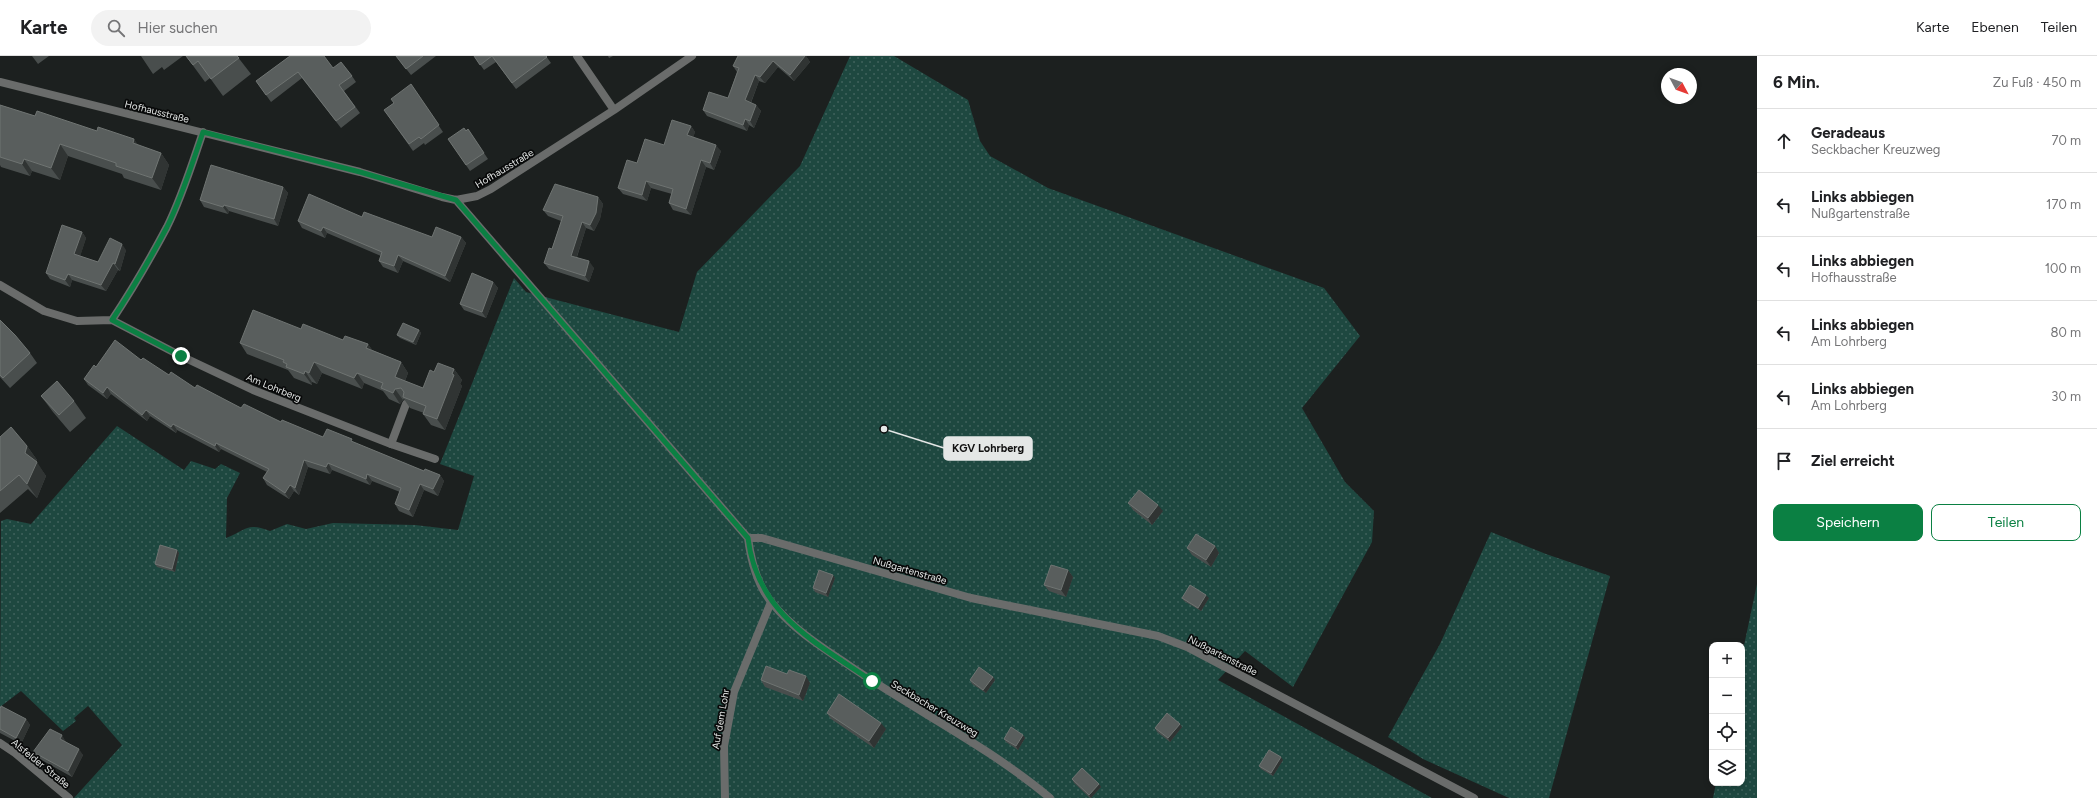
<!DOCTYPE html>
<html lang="de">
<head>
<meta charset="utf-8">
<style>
	body { margin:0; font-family:Figtree,sans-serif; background:#f2f2f2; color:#202124 }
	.controls { position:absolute; right:12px; bottom:12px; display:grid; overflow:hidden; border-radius:8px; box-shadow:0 2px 6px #0003 }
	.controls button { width:36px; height:36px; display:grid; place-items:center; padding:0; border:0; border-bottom:1px solid #e0e0e0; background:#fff; color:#202124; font:20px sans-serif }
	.compass { position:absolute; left:1661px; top:12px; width:36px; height:36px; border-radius:50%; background:#fff; box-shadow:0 2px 6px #0003; rotate:131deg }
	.stop { position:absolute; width:12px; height:12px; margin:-9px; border:3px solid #0b8043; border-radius:50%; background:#fff }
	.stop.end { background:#0b8043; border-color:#fff; box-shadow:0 1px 4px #0008 }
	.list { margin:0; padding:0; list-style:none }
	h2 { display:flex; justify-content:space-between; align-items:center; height:52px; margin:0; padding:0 16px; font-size:17px }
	h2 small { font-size:13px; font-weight:400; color:#757577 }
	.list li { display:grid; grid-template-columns:26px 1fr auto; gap:12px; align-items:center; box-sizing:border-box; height:64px; padding:0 16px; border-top:1px solid #e0e0e0 }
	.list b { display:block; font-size:15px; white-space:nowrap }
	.list p { margin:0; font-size:13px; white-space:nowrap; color:#757577 }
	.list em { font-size:13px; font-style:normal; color:#757577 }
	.actions { display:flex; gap:8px; padding:12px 16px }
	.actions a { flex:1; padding:9px 0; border:1px solid #0b8043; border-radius:8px; text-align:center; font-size:14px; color:#0b8043 }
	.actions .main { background:#0b8043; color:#fff }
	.icon { flex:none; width:22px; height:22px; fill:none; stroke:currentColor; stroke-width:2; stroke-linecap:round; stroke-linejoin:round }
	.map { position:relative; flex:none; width:1757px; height:742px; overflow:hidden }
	header { display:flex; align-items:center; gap:24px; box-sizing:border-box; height:56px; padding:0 20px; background:#fff; border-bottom:1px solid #e0e0e0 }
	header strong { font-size:19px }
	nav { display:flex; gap:22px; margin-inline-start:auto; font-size:14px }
	.search { width:280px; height:36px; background:#f2f2f2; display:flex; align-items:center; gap:10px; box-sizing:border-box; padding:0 14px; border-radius:22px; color:#757577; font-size:15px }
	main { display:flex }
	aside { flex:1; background:#fff }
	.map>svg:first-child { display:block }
	.grass { fill:url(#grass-dots) }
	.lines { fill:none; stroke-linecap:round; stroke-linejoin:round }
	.lane { stroke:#6a6c6b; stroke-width:8 }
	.street { stroke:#6a6c6b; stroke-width:8 }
	.wall { fill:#494e4d }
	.shaded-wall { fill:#303433 }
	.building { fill:#595e5d; stroke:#6f7472 }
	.route { stroke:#0b8043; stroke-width:5 }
	.labels { text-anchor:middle; stroke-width:3.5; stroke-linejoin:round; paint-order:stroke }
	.street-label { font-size:10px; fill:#e4e7e6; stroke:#080909 }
	.leader { fill:none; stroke:#e4e7e6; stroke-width:1.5 }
	.callout-dot { fill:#e4e7e6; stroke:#080909; stroke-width:1.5 }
	.callout { fill:#e4e7e6; stroke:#e4e7e6; stroke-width:1.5 }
	.callout-label { font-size:11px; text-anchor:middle; font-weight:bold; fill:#111 }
</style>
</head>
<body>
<header>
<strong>Karte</strong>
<div class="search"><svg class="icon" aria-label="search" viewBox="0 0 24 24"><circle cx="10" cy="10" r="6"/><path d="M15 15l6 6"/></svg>Hier suchen</div>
<nav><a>Karte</a><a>Ebenen</a><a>Teilen</a></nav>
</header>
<main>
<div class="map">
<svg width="1757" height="742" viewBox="0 0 1757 742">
	<defs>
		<pattern id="grass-dots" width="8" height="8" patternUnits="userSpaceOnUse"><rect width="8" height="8" fill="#1e4840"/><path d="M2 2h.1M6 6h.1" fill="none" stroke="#3f625c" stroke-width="1.8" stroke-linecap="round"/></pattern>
	</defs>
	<rect width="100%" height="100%" fill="#1c201f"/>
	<path class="grass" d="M850,0H894L968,44L980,85L990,100L1048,132L1324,232L1360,280L1302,352L1345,426L1374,455L1372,486L1293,631L1245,595L1218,624L1432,742H74L122,689L88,650L74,662L76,665L63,675L21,635L0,651L1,465L7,463L31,468L117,370L184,414L191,405L215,413L221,408L240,417L227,442L226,482C247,474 246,466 270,475L287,468L306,473L333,467L415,469L458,474L474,420L440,408L514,222L526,236L679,276L697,216L800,110Z
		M1491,476L1546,498L1610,520L1549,742H1509L1423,703L1388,681L1440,588Z
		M1757,528V742H1713L1716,727H1742V599Z"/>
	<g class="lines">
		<path class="lane" d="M406,348L391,388L435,403
			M725,742L724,690L734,636L771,546"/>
		<path class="street" d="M577,0L614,54
			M0,26L360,116L442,141L456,144L477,140L491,133L614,54L692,0
			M456,144L748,482
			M0,229L44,255L77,265L112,264L181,300L253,334L391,388
			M112,264C132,234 150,203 167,171C182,141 192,108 203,76
			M748,482H762L971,542L1158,580L1187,591L1474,742
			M748,482C751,505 757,529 772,547C793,573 820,590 847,608C914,654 988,690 1050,742
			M0,687L15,697L69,742"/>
	</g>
	<path class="wall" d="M32,0H49L38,8Z
		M141,0H183L164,14L162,11L153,18Z
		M186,0H237L251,18L223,40L210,22L205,26Z
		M290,0L333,12L352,20L356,26L344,35L360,57L341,72L302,22L271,46L256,25Z
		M396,0H436L411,19Z
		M474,0H546L551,7L516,33L496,6L484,14Z
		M608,0H613L609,2Z
		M738,0H806L810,6L794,25L778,11L765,27L759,25L751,47L756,49L761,55L754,72L749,69L747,75L707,60L703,54L728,42L737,16L733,10Z
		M411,28L443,76L425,89L424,87L413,95L384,54L394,47Z
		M0,49L35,60L138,89L161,97L169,109L161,134L124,122L122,118L68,100L60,124L32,115L30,120L1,111L0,109Z
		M691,70L695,76L693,81L721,95L714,114L706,111L691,159L673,154L669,147L672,138L651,132L647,145L623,138L618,132L664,89Z
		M468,73L488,103L470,115L448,83Z
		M283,131L288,137L278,170L229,155L228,158L204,151L200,144Z
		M598,141L603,148L600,163L594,175L586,172L577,201L594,212L589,226L549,213L544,207L552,193L561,165L548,160L543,154Z
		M362,161L432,181H461L466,187L450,226L403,205L398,217L383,211L379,205L381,200L327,177L325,182L302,172L298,165Z
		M82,176L86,182L80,200L98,206L126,194L120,215L118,214L106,235L72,224L70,231L50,223L46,217Z
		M493,226L498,232L486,262L464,254L460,248Z
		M0,264L30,297L37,307L10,332L0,321Z
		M301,273L343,284L368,288L372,294L401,306L408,317L405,325L423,332L434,316L454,313L462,324L460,328L462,330L445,374L431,369L423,358L424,357L410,352L404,343L403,344L400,348L389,343L383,335L364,327L362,333L322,317L317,328L312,326V329L294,322L288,314L247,298L240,287Z
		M419,274L421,277L416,289L400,282L397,279Z
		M141,304L169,319L195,332L241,352L323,381L354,387L424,415L440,419L444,425L438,440L424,434L413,461L399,455L395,448L400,436L372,425L370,429L332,414L330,418L308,411L299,439L294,435L289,443L267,429L263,422L267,416L221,393L219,396L177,374L176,377L150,360L147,365L111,338L107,343L88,329L84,323L96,311Z
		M41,340L74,345L86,362L70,376L53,356Z
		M0,381L27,390L37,404L36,406L46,420L37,442L28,433L0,457Z
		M1128,447L1163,455L1152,469L1133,454Z
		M1215,490L1219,497L1211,511L1192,499L1187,492Z
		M177,494L179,497L175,516L157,511L155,508Z
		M1068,514L1073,521L1066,541L1049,535L1044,529Z
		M835,522L828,541L815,536L813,532Z
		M1182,542H1209L1201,555L1184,545Z
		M993,621L995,624L986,637L972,628L970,624Z
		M761,624L810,627L803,645L765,631Z
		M0,653L26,663L30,669L21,688L0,677Z
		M827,657L886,673L874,692L831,663Z
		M1182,671L1170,686L1157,676L1155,672Z
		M1023,679L1025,682L1018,694L1006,686L1004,683Z
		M66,687L83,699L72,721L38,702L33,696L66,686Z
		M1283,704L1273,720L1261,713L1259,710Z
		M1072,723L1099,728L1101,731L1091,742H1090L1074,727Z"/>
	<path class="shaded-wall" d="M805,0H806L810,6L794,25L790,19Z
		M773,5L778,11L765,27L760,21Z
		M755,19L759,25L749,51L745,44Z
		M756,49L761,55L754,72L750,65Z
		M745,63L749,69L747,75L743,69Z
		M691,70L695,76L692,86L687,79Z
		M134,83L143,96L133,87Z
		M60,88L68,100L60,124L51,112Z
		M716,89L721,95L714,114L710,107Z
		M161,97L169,109L161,134L152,122Z
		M24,103L32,115L30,120L22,108Z
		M701,104L706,111L691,159L686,153Z
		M646,125L651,132L647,145L642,139Z
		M283,131L288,137L278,170L274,163Z
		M598,141L603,148L600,163L594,175L590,169Z
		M224,149L229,155L228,158L223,151Z
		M582,166L586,172L575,206L571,200Z
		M323,171L327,177L325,182L321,175Z
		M82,176L86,182L79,204L74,198Z
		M461,181L466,187L450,226L445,220Z
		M122,188L126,194L120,215L115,208Z
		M398,199L403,205L398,217L394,210Z
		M589,205L594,212L589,226L585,220Z
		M113,207L118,214L106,235L101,229Z
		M68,218L72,224L70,231L65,224Z
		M493,226L498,232L486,262L482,256Z
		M419,274L421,277L416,289L413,286Z
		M368,288L376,299L366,292Z
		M314,306L322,317L317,328L309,317Z
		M401,306L408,317L402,332L395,321Z
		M454,313L462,324L460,328L462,330L445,374L437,363Z
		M305,315L312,326V329L304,318Z
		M357,317L364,327L362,333L354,322Z
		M107,331L111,338L107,343L103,337Z
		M395,333L403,344L400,348L393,337Z
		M146,354L150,360L147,365L142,359Z
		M173,368L177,374L176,377L171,371Z
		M216,387L221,393L219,396L215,390Z
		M27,390L37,404L35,410L37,406L46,420L37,442L27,428L25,397Z
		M304,404L308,411L299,439L295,432Z
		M328,407L332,414L330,418L326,411Z
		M367,418L372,425L370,429L366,423Z
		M440,419L444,425L438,440L433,433Z
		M420,428L424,434L413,461L409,454Z
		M290,429L294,435L289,443L285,437Z
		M1158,449L1163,455L1152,469L1148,462Z
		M1215,490L1219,497L1211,511L1206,504Z
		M177,494L179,497L175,516L172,513Z
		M1068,514L1073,521L1066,541L1061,534Z
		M833,519L835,522L828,541L826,537Z
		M1206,539L1209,542L1201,555L1198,552Z
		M806,620L810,627L803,645L799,639Z
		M993,621L995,624L986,637L983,634Z
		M26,663L30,669L21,688L16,682Z
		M881,667L886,673L874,692L869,685Z
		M1180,668L1182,671L1170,686L1168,682Z
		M62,679L66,686L64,690L60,683Z
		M1023,679L1025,682L1018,694L1016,690Z
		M79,693L83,699L72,721L68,715Z
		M1281,701L1283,704L1273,720L1271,717Z
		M1099,728L1101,731L1091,742L1089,739Z"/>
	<path class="building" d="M186,0H237L239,2L211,23L198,5L193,9Z
		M290,0H324L333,12L341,6L352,20L339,29L355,51L336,65L298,16L266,39L256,25Z
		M396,0H423L406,13Z
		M474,0H492L480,9Z
		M492,0H546L547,1L512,27Z
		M738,0H805L790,19L773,5L760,21L755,19L745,44L756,49L750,65L745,63L743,69L703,54L709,36L728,42L739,12L733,10Z
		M411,28L439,69L421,83L419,81L409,88L384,54L394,47L391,43Z
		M0,49L35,60L37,55L97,75L98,71L134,83L133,87L161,97L152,122L116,110V107L60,88L51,112L24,103L22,108L0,101Z
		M672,64L691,70L687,79L716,89L710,107L701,104L686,153L669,147L673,133L646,125L642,139L618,132L627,104L637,107L645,83L664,89Z
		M464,72L466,75L468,73L484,97L466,109L448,83Z
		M211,109L283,131L274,163L224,149L223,151L200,144Z
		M555,128L598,141L596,157L590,169L582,166L571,200L589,205L585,220L544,207L549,192L552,193L563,160L543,154Z
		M309,138L362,161L364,156L432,181L436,171L461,181L445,220L398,199L394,210L379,205L382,196L323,171L321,175L298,165Z
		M62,169L82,176L74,198L98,206L110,182L122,188L115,208L113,207L101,229L68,218L65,224L46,217Z
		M472,217L493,226L482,256L460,248Z
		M253,254L301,273L303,268L343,284L345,280L368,288L366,292L401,306L395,321L423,332L430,314L434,316L438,307L454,313L452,318L454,319L437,363L423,358L426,350L403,341L404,336L401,332L395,333L393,337L381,332L383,327L357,317L354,322L314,306L309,317L305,315L304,318L286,311L287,308L283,306L284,304L240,287Z
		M0,264L15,279L30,297L3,322L0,319Z
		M403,267L419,274L413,286L397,279Z
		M115,284L141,304L143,302L169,319L171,316L195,332L197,329L241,352L244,348L281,366L282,364L323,381L327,373L352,383L351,385L424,415L425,413L440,419L433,433L420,428L409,454L395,448L401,432L367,418L366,423L328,407L326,411L304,404L295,432L290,429L285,437L263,422L269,413L216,387L215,390L173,368L171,371L146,354L142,359L107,331L103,337L84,323L94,309L96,311Z
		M57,325L74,345L59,359L41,340Z
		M11,371L27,390L25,397L37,406L27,428L19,419L0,435V381Z
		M1139,434L1158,449L1148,462L1128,447Z
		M1196,478L1215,490L1206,504L1187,492Z
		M160,489L177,494L172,513L155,508Z
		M1051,509L1068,514L1061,534L1044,529Z
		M819,514L833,519L826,537L813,532Z
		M1190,529L1206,539L1198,552L1182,542Z
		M766,610L787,618L789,614L806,620L799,639L761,624Z
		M979,611L993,621L983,634L970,624Z
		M839,638L881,667L869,685L827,657Z
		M1,650L26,663L16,682L0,673V653Z
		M1167,657L1180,668L1168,682L1155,672Z
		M1011,671L1023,679L1016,690L1004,683Z
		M50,673L62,679L60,683L79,693L68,715L33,696Z
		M1269,694L1281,701L1271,717L1259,710Z
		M1082,712L1099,728L1089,739L1072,723Z"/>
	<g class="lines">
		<path class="route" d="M181,300L112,264C132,234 150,203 167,171C182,141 192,108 203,76L360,116L456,144L748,482C757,558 815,586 872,625"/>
	</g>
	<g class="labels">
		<g class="street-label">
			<text transform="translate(157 55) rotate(14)" y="4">Hofhausstraße</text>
			<text transform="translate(504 112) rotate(-31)" y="4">Hofhausstraße</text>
			<text transform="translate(274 331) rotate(22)" y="4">Am Lohrberg</text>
			<text transform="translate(910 514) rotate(16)" y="4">Nußgartenstraße</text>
			<text transform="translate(1223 599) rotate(27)" y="4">Nußgartenstraße</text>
			<text transform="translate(935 652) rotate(31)" y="4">Seckbacher Kreuzweg</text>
			<text transform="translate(720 663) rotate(-80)" y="4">Auf dem Lohr</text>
			<text transform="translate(41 707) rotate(39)" y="4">Alsfelder Straße</text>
		</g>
	</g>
	<path class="leader" d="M884 373L944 392"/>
	<circle class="callout-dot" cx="884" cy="373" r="4"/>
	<rect class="callout" x="944" y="381" width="88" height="23" rx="4"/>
	<g class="callout-label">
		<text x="988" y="396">KGV Lohrberg</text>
	</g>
</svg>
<div class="controls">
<button>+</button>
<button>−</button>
<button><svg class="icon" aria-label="locate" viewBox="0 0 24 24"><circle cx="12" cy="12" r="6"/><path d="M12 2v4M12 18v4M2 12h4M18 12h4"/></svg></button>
<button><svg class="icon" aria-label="layers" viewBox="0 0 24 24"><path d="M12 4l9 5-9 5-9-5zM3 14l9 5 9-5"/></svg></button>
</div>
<svg class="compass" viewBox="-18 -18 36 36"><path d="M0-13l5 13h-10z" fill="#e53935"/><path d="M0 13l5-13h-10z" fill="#757577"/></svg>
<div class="stop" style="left:872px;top:625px"></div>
<div class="stop end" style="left:181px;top:300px"></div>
</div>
<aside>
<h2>6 Min.<small>Zu Fuß · 450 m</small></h2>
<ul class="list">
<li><svg class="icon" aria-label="ahead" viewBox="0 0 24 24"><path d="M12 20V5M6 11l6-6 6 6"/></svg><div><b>Geradeaus</b><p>Seckbacher Kreuzweg</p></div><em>70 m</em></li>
<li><svg class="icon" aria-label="left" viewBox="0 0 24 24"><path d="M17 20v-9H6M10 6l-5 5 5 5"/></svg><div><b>Links abbiegen</b><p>Nußgartenstraße</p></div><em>170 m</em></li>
<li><svg class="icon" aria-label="left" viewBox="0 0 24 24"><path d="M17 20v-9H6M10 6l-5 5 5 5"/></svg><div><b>Links abbiegen</b><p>Hofhausstraße</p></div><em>100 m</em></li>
<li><svg class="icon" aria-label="left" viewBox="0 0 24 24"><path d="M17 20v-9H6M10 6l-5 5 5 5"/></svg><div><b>Links abbiegen</b><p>Am Lohrberg</p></div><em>80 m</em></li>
<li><svg class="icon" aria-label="left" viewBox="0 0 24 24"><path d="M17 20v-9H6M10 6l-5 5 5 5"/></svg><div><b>Links abbiegen</b><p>Am Lohrberg</p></div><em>30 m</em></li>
<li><svg class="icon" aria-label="arrive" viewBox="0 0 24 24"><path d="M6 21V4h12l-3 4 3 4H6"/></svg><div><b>Ziel erreicht</b></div></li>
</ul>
<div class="actions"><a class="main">Speichern</a><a>Teilen</a></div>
</aside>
</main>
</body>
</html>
